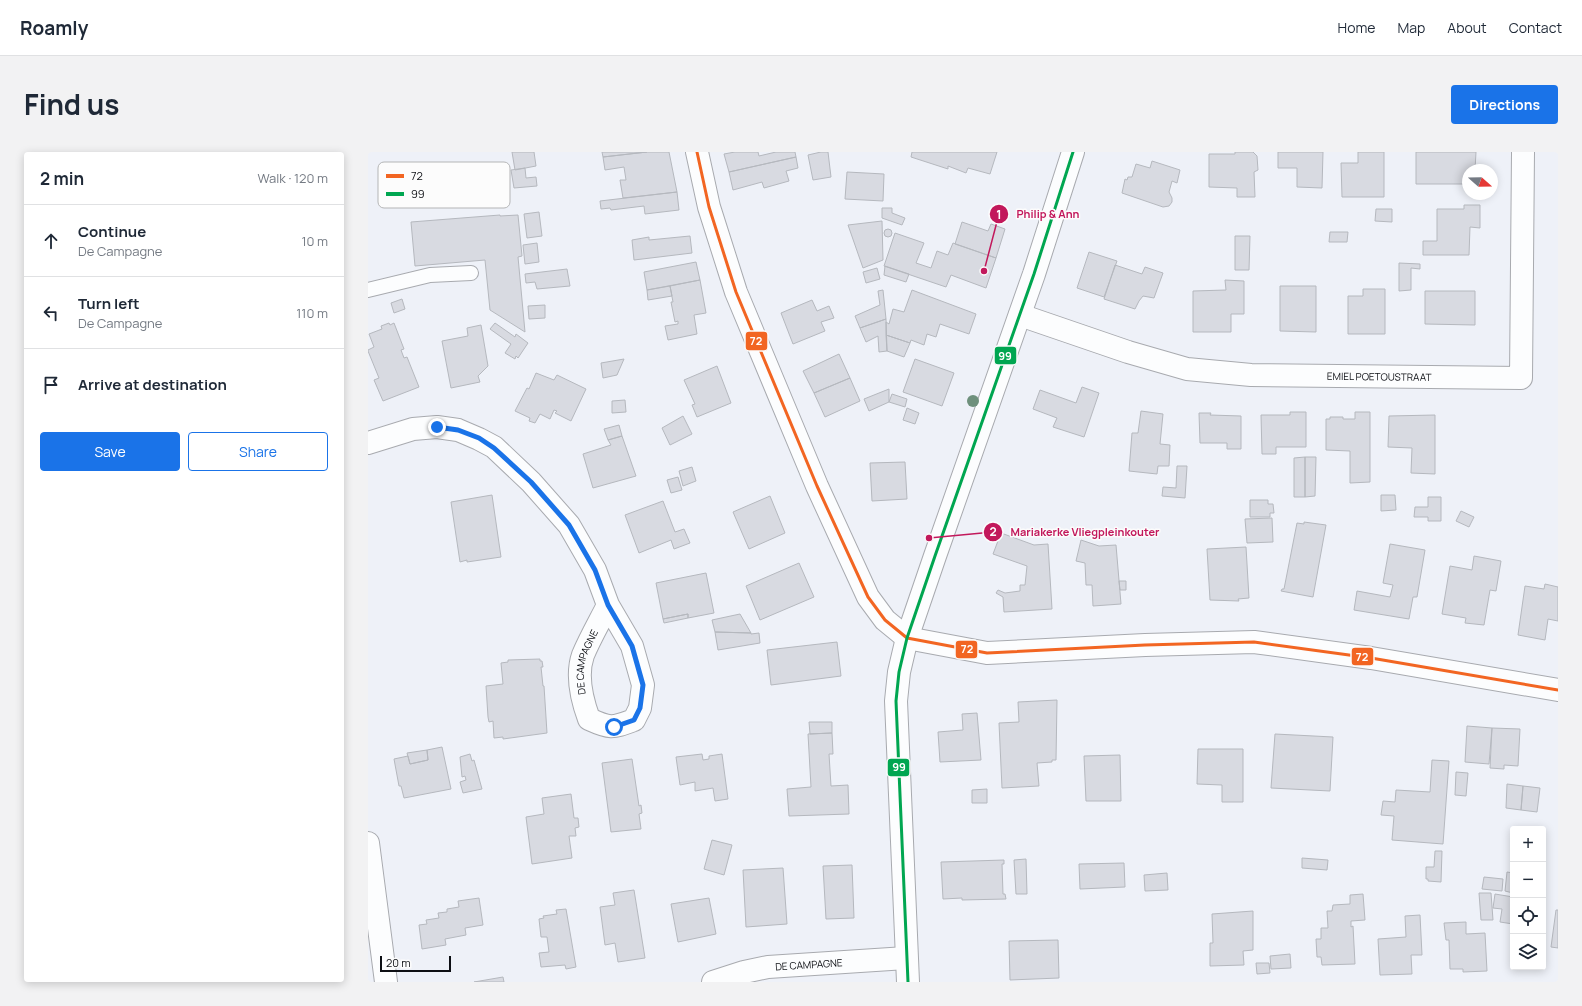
<!DOCTYPE html>
<html lang="en">
<head>
<meta charset="utf-8">
<style>
	body { margin:0; font-family:Manrope,sans-serif; background:#f2f2f3; color:#1f2937 }
	.controls { position:absolute; right:12px; bottom:12px; display:grid; overflow:hidden; border-radius:4px; box-shadow:0 2px 10px #0003 }
	.controls button { width:36px; height:36px; display:grid; place-items:center; padding:0; border:0; border-bottom:1px solid #e0e1e3; background:#fff; color:#1f2937; font:20px sans-serif }
	.compass { position:absolute; left:1094px; top:12px; width:36px; height:36px; border-radius:50%; background:#fff; box-shadow:0 2px 10px #0003; rotate:110deg }
	.scale { position:absolute; left:12px; bottom:10px; width:71px; box-sizing:border-box; padding-left:4px; border:2px solid #0d0f14; border-top:0; font-size:11px; line-height:14px; white-space:nowrap; color:#0d0f14; -webkit-text-stroke:3px #fcfcfc; paint-order:stroke }
	.stop { position:absolute; width:12px; height:12px; margin:-9px; border:3px solid #1a73e8; border-radius:50%; background:#fff }
	.stop.end { background:#1a73e8; border-color:#fff; box-shadow:0 1px 4px #0008 }
	.list { margin:0; padding:0; list-style:none }
	h2 { display:flex; justify-content:space-between; align-items:center; height:52px; margin:0; padding:0 16px; font-size:17px }
	h2 small { font-size:13px; font-weight:400; color:#747a83 }
	.list li { display:grid; grid-template-columns:26px 1fr auto; gap:12px; align-items:center; box-sizing:border-box; height:72px; padding:0 16px; border-top:1px solid #e0e1e3 }
	.list b { display:block; font-size:15px; white-space:nowrap }
	.list p { margin:0; font-size:13px; white-space:nowrap; color:#747a83 }
	.list em { font-size:13px; font-style:normal; color:#747a83 }
	.actions { display:flex; gap:8px; padding:12px 16px }
	.actions a { flex:1; padding:9px 0; border:1px solid #1a73e8; border-radius:4px; text-align:center; font-size:14px; color:#1a73e8 }
	.actions .main { background:#1a73e8; color:#fff }
	.icon { flex:none; width:22px; height:22px; fill:none; stroke:currentColor; stroke-width:2; stroke-linecap:round; stroke-linejoin:round }
	.map { position:relative; flex:none; width:1190px; height:830px; overflow:hidden; border-radius:4px }
	header { display:flex; align-items:center; gap:24px; box-sizing:border-box; height:56px; padding:0 20px; background:#fff; border-bottom:1px solid #e0e1e3 }
	header strong { font-size:19px }
	nav { display:flex; gap:22px; margin-inline-start:auto; font-size:14px }
	.intro { display:flex; align-items:center; justify-content:space-between; box-sizing:border-box; height:96px; padding:0 24px }
	h1 { margin:0; font-size:28px }
	.button { padding:10px 18px; border-radius:4px; background:#1a73e8; color:#fff; font-size:14px; font-weight:700 }
	main { display:flex; gap:24px; padding:0 24px }
	aside { flex:1; background:#fff; border-radius:4px; box-shadow:0 2px 10px #0003 }
	.map>svg:first-child { display:block }
	.building { fill:#d8dae1; stroke:#b5b8be }
	.lines { fill:none; stroke-linecap:round; stroke-linejoin:round }
	.lane-casing { stroke:#a8aaaf; stroke-width:16 }
	.street-casing { stroke:#a8aaaf; stroke-width:24 }
	.lane { stroke:#fcfdfe; stroke-width:14 }
	.street { stroke:#fcfdfe; stroke-width:22 }
	.bus-1-casing { stroke:#fcfcfc; stroke-width:6 }
	.bus-2-casing { stroke:#fcfcfc; stroke-width:6 }
	.bus-1 { stroke:#f26522; stroke-width:3 }
	.bus-2 { stroke:#00a651; stroke-width:3 }
	.tree { fill:#6e907c }
	.route { stroke:#1a73e8; stroke-width:5 }
	.labels { text-anchor:middle; stroke-width:3; stroke-linejoin:round; paint-order:stroke }
	.street-label { font-size:10px; fill:#0d0f14; stroke:#fcfcfc }
	.key { fill:#fcfcfc; stroke:#b4b5b6; stroke-width:1 }
	.key-label { font-size:11px; fill:#0d0f14 }
	.leader { fill:none; stroke:#c2185b; stroke-width:1.5 }
	.callout-dot { fill:#c2185b; stroke:#fcfcfc; stroke-width:1.5 }
	.mark-label { font-size:12px; text-anchor:middle; font-weight:bold; fill:#fff }
	.callout-label { font-size:11px; text-anchor:middle; font-weight:bold; fill:#c2185b; stroke:#fcfcfc; stroke-width:3; stroke-linejoin:round; paint-order:stroke }
	.line-badge { stroke:#fcfcfc; stroke-width:1.5 }
	.badge-label { font-size:11px; text-anchor:middle; font-weight:bold; fill:#fff }
</style>
</head>
<body>
<header>
<strong>Roamly</strong>
<nav><a>Home</a><a>Map</a><a>About</a><a>Contact</a></nav>
</header>
<div class="intro"><h1>Find us</h1><a class="button">Directions</a></div>
<main>
<aside>
<h2>2 min<small>Walk · 120 m</small></h2>
<ul class="list">
<li><svg class="icon" aria-label="ahead" viewBox="0 0 24 24"><path d="M12 20V5M6 11l6-6 6 6"/></svg><div><b>Continue</b><p>De Campagne</p></div><em>10 m</em></li>
<li><svg class="icon" aria-label="left" viewBox="0 0 24 24"><path d="M17 20v-9H6M10 6l-5 5 5 5"/></svg><div><b>Turn left</b><p>De Campagne</p></div><em>110 m</em></li>
<li><svg class="icon" aria-label="arrive" viewBox="0 0 24 24"><path d="M6 21V4h12l-3 4 3 4H6"/></svg><div><b>Arrive at destination</b></div></li>
</ul>
<div class="actions"><a class="main">Save</a><a>Share</a></div>
</aside>
<div class="map">
<svg width="1190" height="830" viewBox="0 0 1190 830">
	<rect width="100%" height="100%" fill="#eef1f8"/>
	<path class="building" d="M144,0H166L168,14L147,18Z
		M234,0H279L235,5Z
		M279,0H301L309,40L255,46L252,28H258L256,15L237,18L235,5Z
		M367,0H390L391,4L408,0H427L428,5L361,20L356,2Z
		M453,0H460L463,25L445,28L440,3Z
		M544,0H629L622,22L600,16L598,21L580,14V17L543,5Z
		M867,0H885L889,4L890,18L886,20L887,45H869V36L841,35V2H867Z
		M910,0H955L954,36L929,35V16H910Z
		M990,0H1016V45H974L973,11H990Z
		M1048,0H1108L1107,18H1100V32H1048Z
		M428,5L430,16L418,19L421,29L396,36L394,30L365,38L361,20Z
		M784,9L812,18L809,31L804,29L801,40L804,46V50L801,54L795,55L754,41L757,27L759,28L760,25H764L768,12L782,16Z
		M157,16L158,26L168,25L169,34L146,36L143,18Z
		M479,20L516,22L515,49L477,47Z
		M309,40L311,58L277,62L276,54L243,58L242,56L233,57L232,49Z
		M1096,53H1112V76L1102,75L1101,103H1055V89H1069V57H1096Z
		M514,56H524V61L537,66L534,73L514,66Z
		M1008,57H1024V70L1007,69Z
		M171,60L174,84L159,86L156,62Z
		M132,63V64L150,63L154,104L150,105L157,180L122,158L117,108L47,114L43,70Z
		M514,69L515,108L495,116L480,73Z
		M594,70L620,79L623,72L637,77L628,106L587,92Z
		M516 81a4 4 0 1 1 8 0a4 4 0 1 1-8 0Z
		M962,80H980L979,90H961Z
		M527,81L556,91L548,111L563,116L569,99L580,103L585,91L628,106L618,136L583,123L578,135L516,114Z
		M322,84L324,101L266,108L264,88L281,85V88Z
		M867,84H882L881,118H867Z
		M169,91L171,110L157,112L155,93Z
		M721,100L749,109L736,145L709,136Z
		M328,110L332,128L279,138L276,120Z
		M1031,111L1052,112V117L1043,116V138L1031,139Z
		M747,113L774,122L777,115L795,121L786,146L775,144L771,149L767,157L736,147Z
		M517,114L541,122L538,130L516,123Z
		M509,116L512,127L498,131L495,120Z
		M199,117L202,134L169,137L167,130L158,131L157,122Z
		M332,128L338,161L326,163L329,182L300,188L297,174L310,172V169L307,170L303,150H305L302,134Z
		M857,128L876,129V162H863V180H825V139L858,138Z
		M302,134L304,144L280,148L279,138Z
		M912,134H948V180L912,179Z
		M995,137H1017V182H980V144H995Z
		M515,138L518,167L492,176L487,164L512,153L510,139Z
		M544,138L608,162L601,182L572,172L568,185L559,182L556,193L543,188L542,191L518,183V170L521,172L525,157L536,160Z
		M1057,139H1107V173L1057,172Z
		M34,147L37,157L26,161L23,151Z
		M444,148L449,159L461,154L466,166L453,170L457,179L425,192L413,161Z
		M177,153V166L161,167L160,154Z
		M518,167L519,199L511,200L510,184L498,190L492,176Z
		M21,171L22,173L26,171L36,197L33,198L36,206L39,205L51,235L15,249L6,228L11,226L0,199V198L6,195L1,182L14,177L13,174Z
		M127,171L147,185L148,182L160,191L150,206L148,204L147,207L137,201L143,192L122,177Z
		M113,173L120,214L110,224L112,230L83,236L74,189L100,184L99,176Z
		M518,183L542,191L536,205L519,199Z
		M471,202L482,226L446,241L435,219Z
		M256,207L249,223L235,226L233,211Z
		M547,207L586,221L574,254L535,240Z
		M349,214L363,251L329,265L324,253L327,252L316,228Z
		M168,221L186,228L189,223L218,237L203,269L187,261L189,259L186,258L182,267L172,262L167,271L161,269L162,266L147,259L159,236L161,237Z
		M482,226L492,249L457,265L446,241Z
		M714,235L731,241L716,285L685,275L689,266L665,257L672,238L708,251Z
		M521,237V250L501,259L496,247Z
		M524,242L539,247L537,255L521,250Z
		M257,248L258,260L244,261V249Z
		M539,256L551,261L547,272L535,268Z
		M773,259L795,262L792,292L802,293L801,314H790L789,322L761,319L764,281H770Z
		M922,260H938V295H908V302H894L893,263H922Z
		M987,260H1002V330L982,331V299L958,298V267H962V265H975V267H987Z
		M831,261H843L842,263L873,264V297H859V291H832Z
		M1067,263V322L1043,321L1044,296L1020,295L1021,264Z
		M315,264L324,282L302,293L294,276Z
		M251,273L254,284L240,288L236,277Z
		M254,284L268,324L225,336L215,302L243,293L240,288Z
		M937,305V345H926V306Z
		M937,305H948L947,344L937,345Z
		M537,310L539,347L504,349L502,311Z
		M809,314H819L817,346L794,344L795,335L808,336Z
		M324,315L328,329L315,334L311,319Z
		M310,325L314,338L303,341L299,328Z
		M124,343L133,405L99,410V408L92,410L83,350Z
		M1013,343H1027L1028,358L1013,359Z
		M402,344L417,381L381,397L365,360Z
		M1060,345H1073V369H1060V365H1046L1047,355H1060Z
		M882,348H900V352H905L906,361H902V365H882Z
		M295,349L307,380L316,377L322,391L306,397L303,388L271,401L257,363Z
		M1093,359L1106,365L1101,375L1088,369Z
		M904,366L905,390L879,391L877,367Z
		M936,370L958,373L945,445L913,439L914,437H916L929,371L936,372Z
		M633,381L666,393L680,392L684,457L636,460L635,445L628,441L630,438L637,441L652,439V433H657L659,414L625,402Z
		M713,388L731,394L748,393L753,452L725,454L724,433H718L717,411L708,409Z
		M1022,392L1057,398L1049,445H1045L1041,467L986,458L989,439L1022,445L1025,433L1015,431Z
		M878,395L881,446L870,447L871,449L842,448L839,397Z
		M1106,404L1133,409L1128,439L1122,438L1116,473L1097,471L1098,466L1074,462L1082,414L1104,418Z
		M431,411L446,445L392,468L378,434Z
		M338,421L346,461L320,466V462L295,467L288,431Z
		M751,429H758V438H752Z
		M1177,432L1190,435V469L1180,467L1177,488L1150,483L1157,434L1176,437Z
		M320,462V466L296,471L295,467Z
		M372,462L383,481L347,480L344,468Z
		M347,480L383,481V482L391,481L392,491L350,498Z
		M469,490L473,524L403,533L399,498Z
		M172,507V509H174L175,515H173L175,534H176L179,581L135,587V585L126,586L125,569L121,570L120,565L118,534L135,532L133,511L140,510V508Z
		M689,548L688,608H684V610L669,611L671,634L634,636L631,571L651,570L650,550Z
		M609,561L613,608L572,610L570,580L595,578L594,562Z
		M441,570H464V581L442,582Z
		M1099,574L1124,576L1121,612L1097,610Z
		M1124,576L1152,577L1150,614L1136,613V617L1122,616Z
		M464,581L465,602H461L463,634L480,633L481,662L421,664L419,637L443,635L440,582Z
		M907,582L965,585L962,639L903,636Z
		M74,595L83,637L36,646L33,634H31L26,607L40,604L42,612L60,608L59,598Z
		M830,597H875V650H854V633L829,632Z
		M59,598L60,608L42,612L39,601Z
		M102,602L104,609L106,608L114,637L95,641L92,630L98,628L97,624L94,625L92,605Z
		M334,602L335,608L341,607V604L354,602L360,647L347,649L345,636L327,639V630L312,633L308,605Z
		M752,603L753,649H718L716,604Z
		M264,607L271,654L273,653L274,661L271,662L273,677L243,680L234,611Z
		M1064,608L1081,609L1075,692L1024,688L1026,664L1013,663L1015,649L1027,650L1028,638L1062,640Z
		M1088,620L1100,621L1098,644L1087,643Z
		M1139,632L1155,634L1153,658L1138,656Z
		M1155,634L1172,636L1169,660L1153,658Z
		M619,637V651H604V638Z
		M203,642L206,666H210L211,675L207,676L208,684H201L204,706L164,712L158,665L176,662L174,646Z
		M344,688L364,693L356,723L336,717Z
		M1067,699H1074L1073,730L1060,729V727H1058V715H1066Z
		M934,706L960,708L959,718L934,716Z
		M658,707L659,742H648L646,708Z
		M636,708V712H634L635,742H637L638,747L594,748V746L575,747L573,710Z
		M756,711L757,735L712,737L711,712Z
		M484,713L486,766L458,767L455,714Z
		M415,716L419,772L378,775L375,718Z
		M1139,720L1145,721V741L1137,739Z
		M799,721L800,738L777,739L776,723Z
		M1116,725L1135,727L1134,739L1114,737Z
		M266,738L277,806L250,810L247,791L237,793L232,755L247,753L245,741Z
		M1111,741H1123L1125,768H1113Z
		M995,742L997,768L983,769V775L985,774L987,812L954,813L953,805H949L948,787H953V776H960L959,759H964L965,753L982,752V743Z
		M1127,742L1145,745V772L1132,770L1134,757L1125,756Z
		M111,746L115,773L97,776L98,783L77,787L78,793L54,797L51,773L59,772L58,768L71,766L70,761L79,760V757L91,755L90,749Z
		M341,746L348,782L310,790L303,752Z
		M198,757L208,815L198,817L197,813L173,815L171,801L181,800L179,785H173L171,767L176,766L175,764L189,762L188,758Z
		M1188,758H1190V796L1183,795Z
		M885,759V798L875,799L876,813L842,814V791H845L844,762Z
		M1052,763L1054,803H1043L1044,822L1012,823L1010,787L1038,785L1037,764Z
		M1098,770V782L1117,781L1119,819L1095,820V817H1082L1081,788H1078L1076,771Z
		M690,788L691,826L642,828L641,789Z
		M922,802L923,816L903,817L902,804Z
		M888,811H901L902,821L889,822Z
		M135,825L136,830H106Z"/>
	<g class="lines">
		<defs>
			<path id="lane" d="M0,138L62,123L103,121"/>
			<g id="street">
				<path d="M329,0L341,55L368,140L449,334L500,445L517,468L539,486L619,501L777,493L886,490L1003,506L1190,538"/>
				<path id="s1" d="M652,163L760,200L819,217L883,223L1153,226L1155,0"/>
				<path id="s2" d="M0,291L45,277L69,275L90,278L111,287L126,295L163,330L201,373L227,418L240,453L264,494L275,533L272,556L266,568C244,576 243,577 221,567C214,548 208,523 215,503C222,486 232,469 240,453"/>
				<path d="M0,691L18,830"/>
				<path id="s3" d="M345,830L376,820L400,815L538,806"/>
				<path d="M540,830L528,549L531,520L539,486L567,404L666,122L705,0"/>
			</g>
		</defs>
		<use href="#lane" class="lane-casing"/>
		<use href="#street" class="street-casing"/>
		<use href="#lane" class="lane"/>
		<use href="#street" class="street"/>
		<defs>
			<path id="bus-1" d="M329,0L341,55L368,140L449,334L500,445L517,468L539,486L619,501L777,493L886,490L1003,506L1190,538"/>
			<path id="bus-2" d="M540,830L528,549L531,520L539,486L567,404L666,122L705,0"/>
		</defs>
		<use href="#bus-1" class="bus-1-casing"/>
		<use href="#bus-2" class="bus-2-casing"/>
		<use href="#bus-1" class="bus-1"/>
		<use href="#bus-2" class="bus-2"/>
	</g>
	<circle class="tree" cx="605" cy="249" r="6"/>
	<g class="lines">
		<path class="route" d="M69,275L90,278L111,286L126,296L163,330L201,373L227,418L240,453L264,494L275,533L272,556L266,568L246,575"/>
	</g>
	<g class="labels">
		<g class="street-label">
			<text dy="4" stroke="none"><textPath href="#s1" startOffset="368">EMIEL POETOUSTRAAT</textPath></text>
			<text dy="4" stroke="none"><textPath href="#s2" startOffset="561">DE CAMPAGNE</textPath></text>
			<text dy="4" stroke="none"><textPath href="#s3" startOffset="98">DE CAMPAGNE</textPath></text>
		</g>
	</g>
	<rect x="10" y="10" width="132" height="46" rx="6" class="key"/>
	<rect x="18" y="22" width="18" height="4" fill="#f26522"/>
	<rect x="18" y="40" width="18" height="4" fill="#00a651"/>
	<g class="key-label">
		<text x="43" y="28">72</text>
		<text x="43" y="46">99</text>
	</g>
	<path class="leader" d="M616 119L631 62M561 386L625 380"/>
	<g class="callout-dot">
		<circle cx="616" cy="119" r="4"/>
		<circle cx="561" cy="386" r="4"/>
		<circle cx="631" cy="62" r="10"/>
		<circle cx="625" cy="380" r="10"/>
	</g>
	<g class="mark-label">
		<text x="631" y="67">1</text>
		<text x="625" y="384">2</text>
	</g>
	<g class="callout-label">
		<text x="680" y="66">Philip &amp; Ann</text>
		<text x="717" y="384">Mariakerke Vliegpleinkouter</text>
	</g>
	<g class="line-badge">
		<rect x="377" y="179" width="23" height="20" rx="4" fill="#f26522"/>
		<rect x="626" y="194" width="23" height="19" rx="4" fill="#00a651"/>
		<rect x="587" y="488" width="23" height="19" rx="4" fill="#f26522"/>
		<rect x="983" y="495" width="23" height="19" rx="4" fill="#f26522"/>
		<rect x="519" y="606" width="23" height="19" rx="4" fill="#00a651"/>
	</g>
	<g class="badge-label">
		<text x="388" y="193">72</text>
		<text x="637" y="208">99</text>
		<text x="599" y="501">72</text>
		<text x="994" y="509">72</text>
		<text x="531" y="619">99</text>
	</g>
</svg>
<div class="controls">
<button>+</button>
<button>−</button>
<button><svg class="icon" aria-label="locate" viewBox="0 0 24 24"><circle cx="12" cy="12" r="6"/><path d="M12 2v4M12 18v4M2 12h4M18 12h4"/></svg></button>
<button><svg class="icon" aria-label="layers" viewBox="0 0 24 24"><path d="M12 4l9 5-9 5-9-5zM3 14l9 5 9-5"/></svg></button>
</div>
<svg class="compass" viewBox="-18 -18 36 36"><path d="M0-13l5 13h-10z" fill="#e53935"/><path d="M0 13l5-13h-10z" fill="#747a83"/></svg>
<div class="scale">20 m</div>
<div class="stop" style="left:246px;top:575px"></div>
<div class="stop end" style="left:69px;top:275px"></div>
</div>
</main>
</body>
</html>
